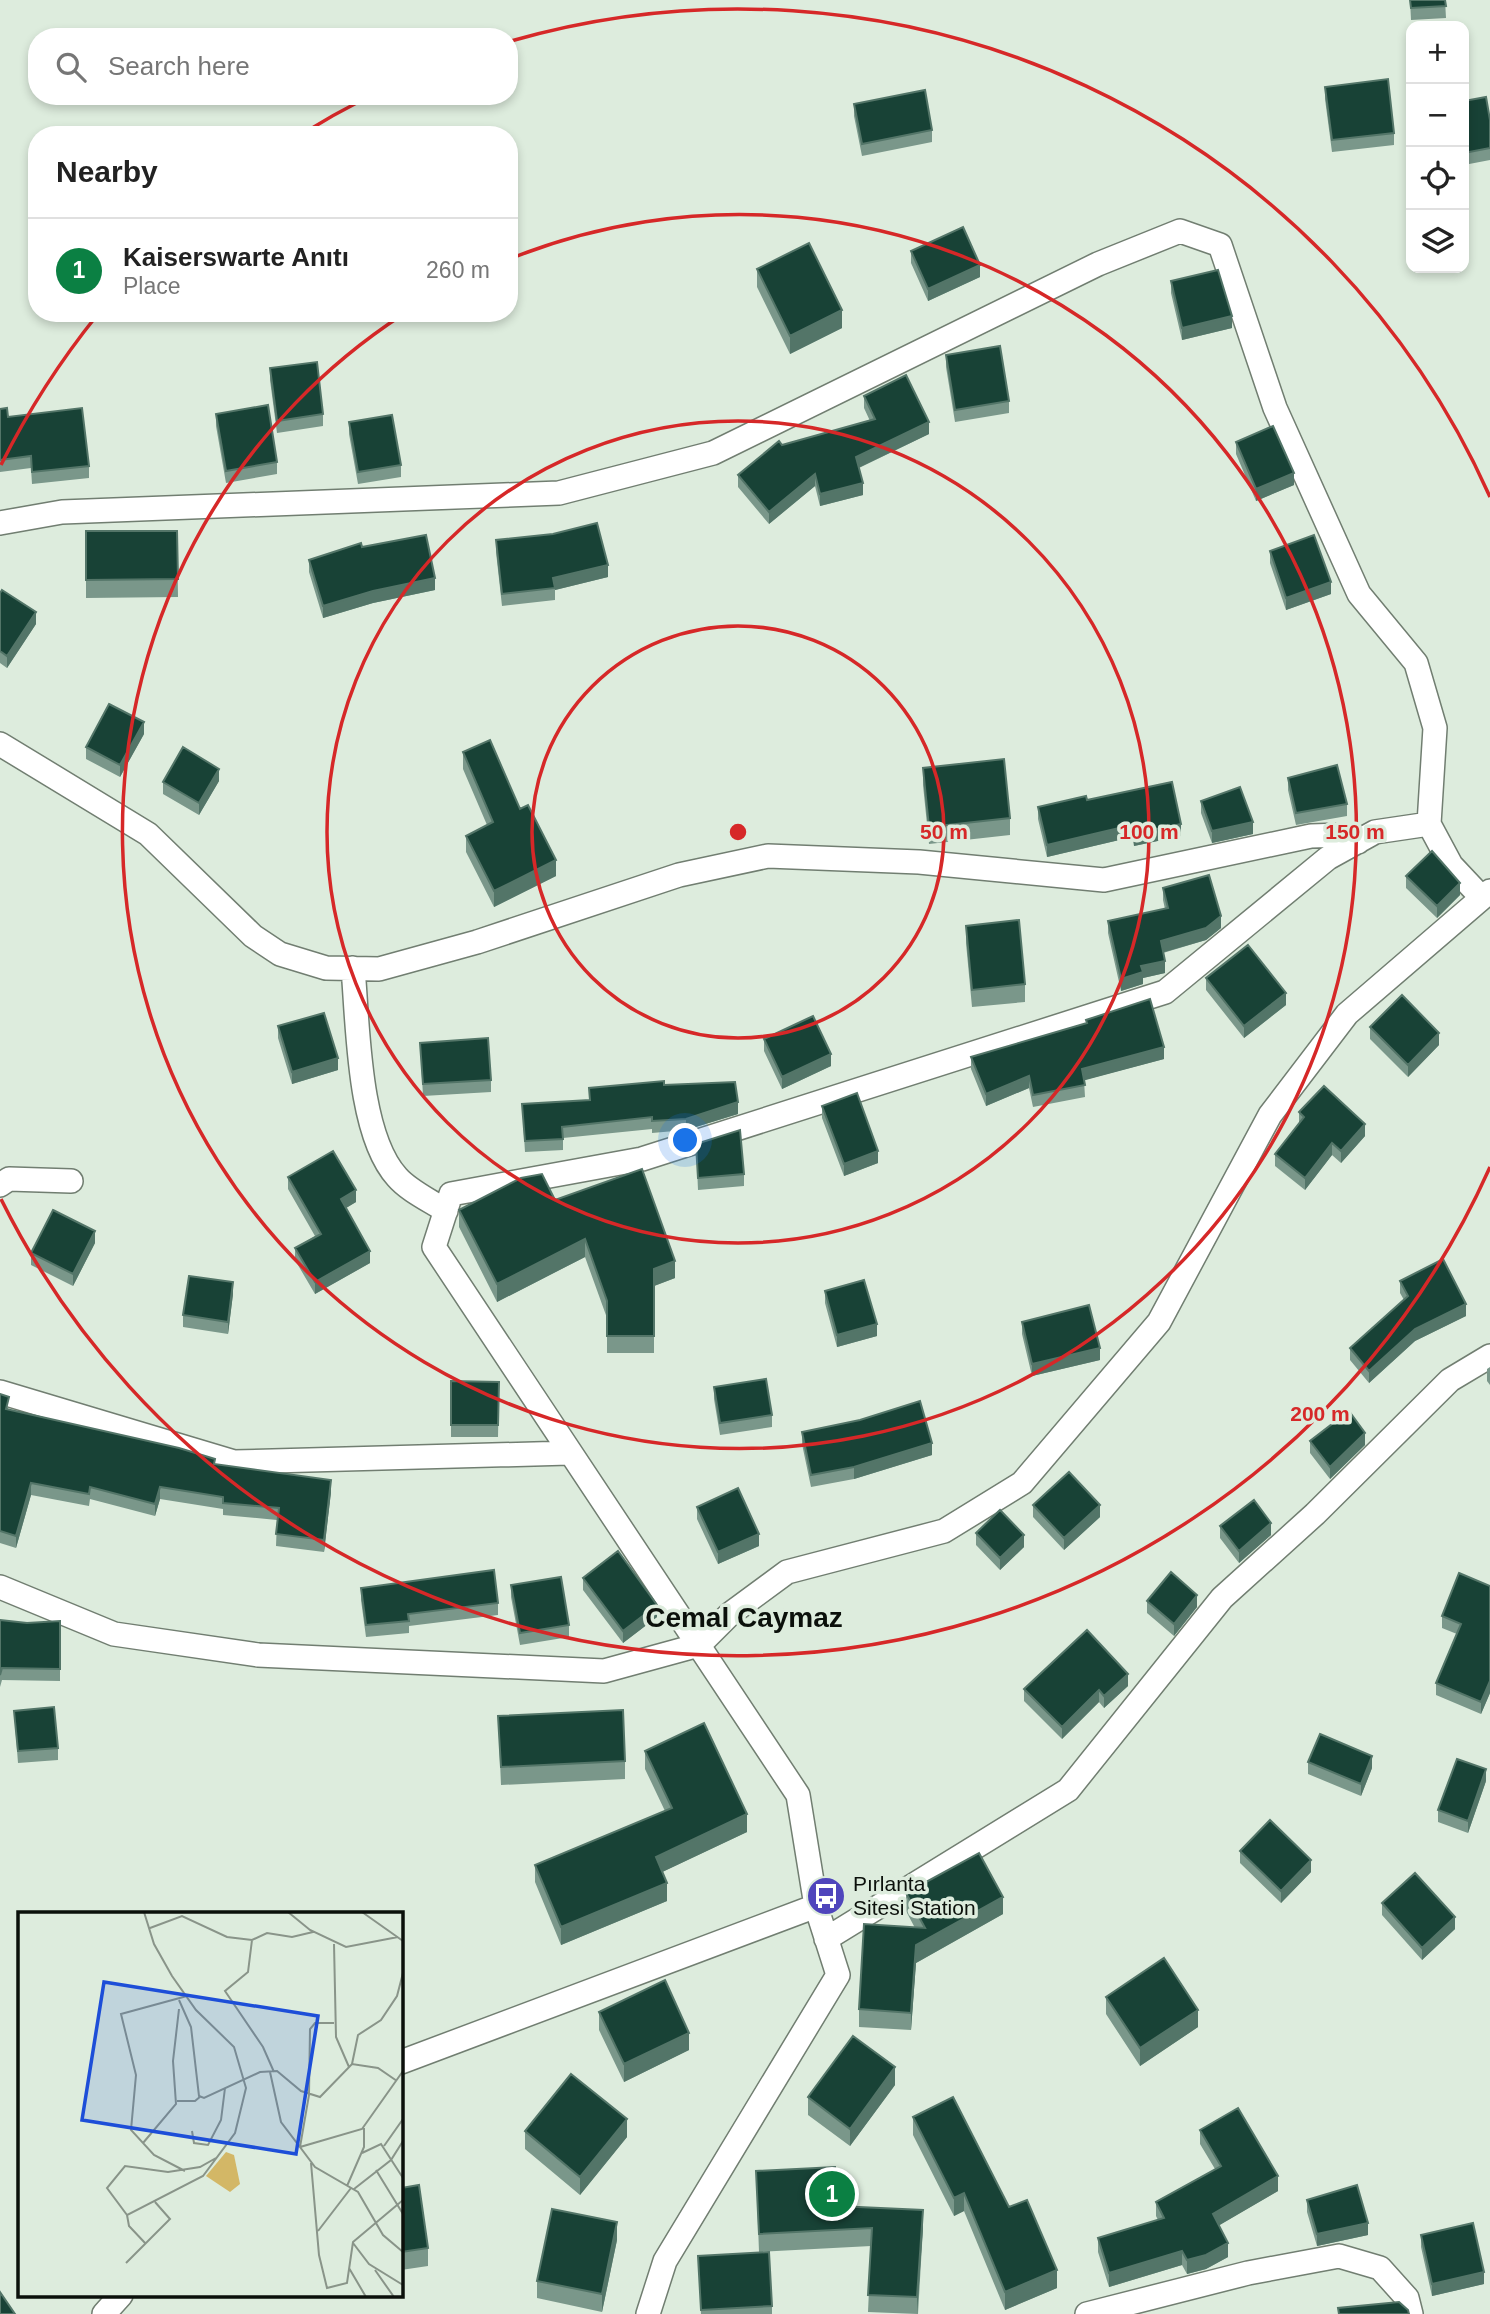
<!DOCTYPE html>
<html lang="en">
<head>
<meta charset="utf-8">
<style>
	body { margin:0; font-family:Arial,sans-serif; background:#f6f6f6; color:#222 }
	.controls { position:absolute; right:21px; top:21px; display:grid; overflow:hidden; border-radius:14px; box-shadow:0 4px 10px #0003 }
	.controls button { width:63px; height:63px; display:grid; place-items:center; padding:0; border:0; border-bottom:2px solid #e0e0e0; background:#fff; color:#222; font:35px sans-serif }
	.you { position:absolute; left:686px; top:1141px; width:24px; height:24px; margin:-18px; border:5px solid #fff; border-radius:50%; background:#1a73e8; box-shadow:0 0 0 10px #1a73e833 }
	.badge { display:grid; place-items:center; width:46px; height:46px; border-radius:50%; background:#0b8043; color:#fff; font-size:23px; font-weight:700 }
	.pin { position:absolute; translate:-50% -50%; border:4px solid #fff; box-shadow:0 2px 7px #0006 }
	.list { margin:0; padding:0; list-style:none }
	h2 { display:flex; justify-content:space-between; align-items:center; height:91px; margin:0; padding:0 28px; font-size:30px }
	h2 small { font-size:23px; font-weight:400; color:#767676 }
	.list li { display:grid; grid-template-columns:46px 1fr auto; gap:21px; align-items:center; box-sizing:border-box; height:105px; padding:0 28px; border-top:2px solid #e0e0e0 }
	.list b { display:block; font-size:26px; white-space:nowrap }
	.list p { margin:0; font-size:23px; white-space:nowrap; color:#767676 }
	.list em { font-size:23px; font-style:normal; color:#767676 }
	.icon { flex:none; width:38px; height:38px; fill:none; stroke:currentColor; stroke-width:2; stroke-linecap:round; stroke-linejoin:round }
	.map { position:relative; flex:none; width:1490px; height:2314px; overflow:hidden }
	.search { position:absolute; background:#fff; box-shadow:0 4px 10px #0003; left:28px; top:28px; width:490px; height:77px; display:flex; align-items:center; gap:18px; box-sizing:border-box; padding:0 24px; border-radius:28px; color:#767676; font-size:26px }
	.panel { position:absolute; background:#fff; box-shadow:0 4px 10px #0003; left:28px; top:126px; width:490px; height:196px; border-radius:28px }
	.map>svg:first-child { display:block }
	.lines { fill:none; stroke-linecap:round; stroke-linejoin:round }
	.minor-casing { stroke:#717e71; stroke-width:26 }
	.minor { stroke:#fff; stroke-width:23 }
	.wall { fill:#7a978a }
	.shaded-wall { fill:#537568 }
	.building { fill:#184236; stroke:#537568; stroke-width:2 }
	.ring { fill:none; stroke:#d62828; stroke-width:3.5 }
	.labels { text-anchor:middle; stroke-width:7; stroke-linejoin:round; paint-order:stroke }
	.poi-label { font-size:21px; fill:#0b100b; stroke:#ddecdd; text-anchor:start }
	.district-label { font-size:28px; font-weight:bold; fill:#0b100b; stroke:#ddecdd }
	.inset-road { fill:none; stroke:#899489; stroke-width:2 }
	.view { fill:#1d4ed8; fill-opacity:0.15; stroke:#1d4ed8; stroke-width:3.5 }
	.inset-edge { fill:none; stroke:#0b100b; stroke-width:3.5 }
	.centre { fill:#d62828; stroke:#ddecdd; stroke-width:3.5 }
	.ring-label { font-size:21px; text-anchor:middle; font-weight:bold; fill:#d62828; stroke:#ddecdd; stroke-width:7; stroke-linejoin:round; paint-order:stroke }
</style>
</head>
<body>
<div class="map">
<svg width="1490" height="2314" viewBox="0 0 1490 2314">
	<rect width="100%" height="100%" fill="#ddecdd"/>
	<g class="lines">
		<defs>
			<path id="minor" d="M0,523L62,512L559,493L713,453L1098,264L1180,231L1220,245L1275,408L1359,594L1416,663L1435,728L1429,824L1451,865L1482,898
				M0,744L148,834L253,936L280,954L326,968L379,969L477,942L679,875L768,856L919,862L1104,880L1311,836L1342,835L1358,842
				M353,968C358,1025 358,1134 397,1177C409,1191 431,1201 446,1211
				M0,1185L9,1179L71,1181
				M0,1392L234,1462L569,1453
				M0,1587L114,1634L258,1655L604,1671L699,1645L730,1614L787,1572L944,1531L1022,1483L1159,1322L1270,1115L1347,1014L1490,891
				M826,1939L1068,1790L1222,1598L1315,1514L1450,1380L1490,1356
				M401,2062L816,1906
				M104,2314L121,2295
				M648,2314L665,2261L838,1975L816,1906L798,1795L434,1247L451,1194L642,1159L1165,992L1328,858L1375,832L1429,824
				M1087,2314L1248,2273L1339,2256L1380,2268L1407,2298L1411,2314"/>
		</defs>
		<use href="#minor" class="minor-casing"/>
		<use href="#minor" class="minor"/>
	</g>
	<path class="wall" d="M1410,0H1445L1446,18L1411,20Z
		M1325,87L1394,133V145L1332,152L1325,99Z
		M1464,101L1490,120V160L1464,165Z
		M854,104L932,130V142L862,156L854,116Z
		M911,251L980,277L928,301L911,263Z
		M757,269L842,328L790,354L757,287Z
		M1171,281L1232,328L1182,340L1171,293Z
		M946,355L1009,401V413L955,422L946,367Z
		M270,368L323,414V426L277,433L270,380Z
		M864,396L929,434L859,468L863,495L820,506L815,486L769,524L738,487V475L782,445L870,421L864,408Z
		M0,409L8,417L89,466V478L32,484L31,468L0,472Z
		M216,414L277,462V474L226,483L216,426Z
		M349,422L401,465V477L358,484L349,434Z
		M1236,442L1294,485L1256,501L1236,454Z
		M86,531H177L178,597L86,598Z
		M496,540L608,577L555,590V600L502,606L496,552Z
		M362,547L435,590L373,603L323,618L309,572V560Z
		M1270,551L1331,594L1286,610L1270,563Z
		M0,593L36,624L7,668L0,663Z
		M144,734L120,777L86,759V747Z
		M463,752L520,809L556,876L494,907L466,852V836L487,825L463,769Z
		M923,768L1010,818V835L929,844L923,785Z
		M1288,778L1347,804V816L1296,825L1288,790Z
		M219,781L199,815L163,794V782Z
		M1201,801L1253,834L1212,843L1201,813Z
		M1038,807L1181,836L1134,846L1132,837L1047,857L1038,819Z
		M1406,876L1460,895L1437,918L1406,888Z
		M1163,888L1221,928L1206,940L1163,953L1165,973L1143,978V984L1121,991L1108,933V921L1165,909L1163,900Z
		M966,926L1025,984V1002L972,1007L966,943Z
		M1206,978L1286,1005L1244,1038L1206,990Z
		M1086,1020L1164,1059L1084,1080L1085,1097L1033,1107L1029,1088L986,1106L971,1069V1057L1086,1023Z
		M278,1026L338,1070L292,1084L278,1038Z
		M1370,1027L1439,1045L1408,1077L1370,1039Z
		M764,1039L831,1066L782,1089L764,1051Z
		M420,1043L491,1080V1092L423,1096Z
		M664,1085L738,1114L686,1130L652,1133V1129L563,1138V1150L525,1152L522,1104L589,1100V1088Z
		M822,1106L878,1163L844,1176L822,1118Z
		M1299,1112L1365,1136L1341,1163L1332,1155L1305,1190L1275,1166V1154L1299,1123Z
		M696,1144L744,1174V1186L698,1190Z
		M288,1177L356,1202L346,1208L370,1263L315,1294L295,1260V1248L315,1236L288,1189Z
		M555,1200L675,1278L654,1286V1353H607V1318L585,1257L497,1302L459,1227V1210Z
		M95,1243L73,1286L31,1265V1253Z
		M1400,1281L1466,1316L1415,1341L1369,1383L1350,1360V1348L1404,1300L1400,1293Z
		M825,1291L877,1336L837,1347L825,1303Z
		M233,1294L228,1334L183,1327V1315Z
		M1022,1322L1100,1360L1032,1376L1022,1334Z
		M1490,1367V1385L1487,1381V1369Z
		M451,1381L499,1382L498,1437H451Z
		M714,1387L772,1415V1427L720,1435L714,1399Z
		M0,1394L9,1410L215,1464L331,1492L324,1552L276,1546L277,1520L223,1515V1509L160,1499L155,1516L90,1499L89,1506L31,1495L16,1548L0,1543Z
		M802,1432L932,1455L854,1479L811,1487L802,1444Z
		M1310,1441L1365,1445L1330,1479L1310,1453Z
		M1033,1505L1100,1517L1064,1550L1033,1517Z
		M697,1507L759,1546L718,1564L697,1519Z
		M1220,1526L1271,1535L1239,1563L1220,1538Z
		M976,1533L1024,1547L1000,1570L976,1545Z
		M583,1578L657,1617L623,1643L583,1590Z
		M511,1585L569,1625V1637L520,1645L511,1597Z
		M1490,1586V1693L1481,1714L1436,1695V1683L1457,1634L1442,1628V1616Z
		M361,1588L498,1603V1615L409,1626V1633L366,1637L361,1600Z
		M1147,1601L1197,1607L1174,1636L1147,1613Z
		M0,1620L27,1623L60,1621V1681L2,1680L0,1687Z
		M1128,1686L1104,1708L1099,1702L1062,1739L1024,1701V1689Z
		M14,1711L58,1748V1760L18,1763Z
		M498,1716L625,1761V1779L501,1785Z
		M645,1751L747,1832L662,1872L667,1901L561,1945L535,1882V1865L665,1811L645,1769Z
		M1308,1762L1372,1768L1361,1796L1308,1774Z
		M1486,1781L1468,1833L1438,1822V1810Z
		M1240,1851L1311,1872L1281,1903L1240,1863Z
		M906,1893L1003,1914L916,1963L911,2030L859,2027V2009L915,1928L906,1911Z
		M1382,1903L1455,1929L1422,1960L1382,1915Z
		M1106,1997L1198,2027L1140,2066L1106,2014Z
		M599,2012L689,2050L624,2082L599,2030Z
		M895,2085L850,2146L808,2115V2097Z
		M913,2117L1009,2207L1057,2288L1005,2310L964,2211L954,2216L913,2135Z
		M1200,2130L1278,2191L1219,2225L1228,2257L1206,2269L1187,2274L1182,2265L1109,2287L1098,2252V2238L1158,2220L1156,2216V2202L1215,2169L1200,2144Z
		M525,2131L627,2137L580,2195L525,2149Z
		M756,2171L837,2206L923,2228L918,2314L868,2312L871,2246L759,2252Z
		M401,2188L428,2248V2266L401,2270Z
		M1307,2200L1368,2235L1317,2246L1307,2212Z
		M1421,2235L1484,2284L1432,2296L1421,2247Z
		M617,2240L602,2312L537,2298V2281Z
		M698,2256L772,2306V2314H701Z"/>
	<path class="shaded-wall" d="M980,265V277L928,301V289Z
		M842,310V328L790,354V336Z
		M1232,316V328L1182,340V328Z
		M929,422V434L856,469V457Z
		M1294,473V485L1256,501V489Z
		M815,474V486L769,524V512Z
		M863,483V495L820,506V494Z
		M608,565V577L555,590L553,578Z
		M435,578V590L373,603L323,618V606L373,591Z
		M1331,582V594L1286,610V598Z
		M36,612V624L7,668V656Z
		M144,722V734L120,777V765Z
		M219,769V781L199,815V803Z
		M1253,822V834L1212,843V831Z
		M1181,824V836L1134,846V834Z
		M1132,825V837L1047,857V845Z
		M556,860V876L494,907V891Z
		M1460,883V895L1437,918V906Z
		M1221,916V928L1206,940L1161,953V941Z
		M1165,961V973L1143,978V984L1121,991V979L1141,966Z
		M1286,993V1005L1244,1038V1026Z
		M1439,1033V1045L1408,1077V1065Z
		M1164,1047V1059L1082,1081V1069Z
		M831,1054V1066L782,1089V1077Z
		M338,1058V1070L292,1084V1072Z
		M1029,1076V1088L986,1106V1094Z
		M738,1102V1114L686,1130V1119Z
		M1365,1124V1136L1341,1163V1151Z
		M1332,1143V1155L1305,1190V1178Z
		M878,1151V1163L844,1176V1164Z
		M356,1190V1202L341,1211V1199Z
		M95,1231V1243L73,1286V1274Z
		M585,1239V1257L497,1302V1284Z
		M370,1251V1263L315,1294V1282Z
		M675,1261V1278L654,1286V1269Z
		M233,1282V1294L228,1334V1322Z
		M1466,1304V1316L1415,1341L1369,1383V1371L1415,1329Z
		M877,1324V1336L837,1347V1335Z
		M1100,1348V1360L1032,1376V1364Z
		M1365,1433V1445L1330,1479V1467Z
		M932,1443V1455L854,1479V1467Z
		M331,1480V1492L324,1552V1540Z
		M31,1483V1495L16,1548V1536Z
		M160,1487V1499L155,1516V1504Z
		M1100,1505V1517L1064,1550V1538Z
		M1271,1523V1535L1239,1563V1551Z
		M759,1534V1546L718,1564V1552Z
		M1024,1535V1547L1000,1570V1558Z
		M1197,1595V1607L1174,1636V1624Z
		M657,1605V1617L623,1643V1631Z
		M1128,1674V1686L1104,1708V1696Z
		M1490,1681V1693L1481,1714V1702Z
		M1099,1690V1702L1062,1739V1727Z
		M1372,1756V1768L1361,1796V1784Z
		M1486,1769V1781L1468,1833V1821Z
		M747,1814V1832L656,1875V1857Z
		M1311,1860V1872L1281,1903V1891Z
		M667,1883V1901L561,1945V1927Z
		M1003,1897V1914L916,1963L911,2030V2013L916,1945Z
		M1455,1917V1929L1422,1960V1948Z
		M1198,2010V2027L1140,2066V2048Z
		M689,2033V2050L624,2082V2064Z
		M895,2067V2085L850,2146V2129Z
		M627,2119V2137L580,2195V2177Z
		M1278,2176V2191L1213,2229V2214Z
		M964,2193V2211L954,2216V2198Z
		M923,2210V2228L917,2314V2297Z
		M617,2222V2240L602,2312V2294Z
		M1368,2223V2235L1317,2246V2234Z
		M1228,2243V2257L1206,2269L1187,2274V2260Z
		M1182,2251V2265L1109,2287V2273Z
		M1057,2270V2288L1005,2310V2292Z
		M1484,2272V2284L1432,2296V2284Z"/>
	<path class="building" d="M1410,0H1445L1446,6L1411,8Z
		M1388,79L1394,133L1332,140L1325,87Z
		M925,90L932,130L862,144L854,104Z
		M1486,97L1490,120V148L1464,153V101Z
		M963,227L980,265L928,289L911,251Z
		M809,243L842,310L790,336L757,269Z
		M1218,270L1232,316L1182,328L1171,281Z
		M1000,346L1009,401L955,410L946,355Z
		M317,362L323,414L277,421L270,368Z
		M906,375L929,422L856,457L863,483L820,494L815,474L769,512L738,475L779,441L782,445L875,419L864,396Z
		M268,405L277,462L226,471L216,414Z
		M7,408L8,417L82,408L89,466L32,472L31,456L0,460V409Z
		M392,415L401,465L358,472L349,422Z
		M1273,426L1294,473L1256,489L1236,442Z
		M597,523L608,565L553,578L555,588L502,594L496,540L553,534Z
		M86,531H177L178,579L86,580Z
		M426,535L435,578L373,591L323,606L309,560L361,543L362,547Z
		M1314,535L1331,582L1286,598L1270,551Z
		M2,590L36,612L7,656L0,651V593Z
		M109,704L144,722L120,765L86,747Z
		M490,740L520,809L528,805L556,860L494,891L466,836L493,822L463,752Z
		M183,747L219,769L199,803L163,782Z
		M1004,759L1010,818L929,827L923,768Z
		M1337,765L1347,804L1296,813L1288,778Z
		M1172,782L1181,824L1134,834L1132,825L1047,845L1038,807L1086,796L1087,800Z
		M1240,787L1253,822L1212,831L1201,801Z
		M1432,851L1460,883L1437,906L1406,876Z
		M1209,875L1221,916L1206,928L1161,941L1165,961L1141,966L1143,972L1121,979L1108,921L1168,908L1163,888Z
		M1019,920L1025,984L972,990L966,926Z
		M1248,945L1286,993L1244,1026L1206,978Z
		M1402,995L1439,1033L1408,1065L1370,1027Z
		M1150,999L1164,1047L1082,1069L1085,1085L1033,1095L1029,1076L986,1094L971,1057L1087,1023L1086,1020Z
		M324,1013L338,1058L292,1072L278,1026Z
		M813,1016L831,1054L782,1077L764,1039Z
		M488,1038L491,1080L423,1084L420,1043Z
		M664,1081V1085L735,1082L738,1102L686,1119L652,1121V1117L562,1127L563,1139L525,1141L522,1104L590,1100L589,1088Z
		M1324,1086L1365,1124L1341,1151L1332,1143L1305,1178L1275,1154L1304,1117L1299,1112Z
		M857,1093L878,1151L844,1164L822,1106Z
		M740,1130L744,1174L698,1178L696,1144Z
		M333,1151L356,1190L341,1199L370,1251L315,1282L295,1248L321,1234L288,1177Z
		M642,1169L675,1261L654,1269V1336H607V1301L585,1239L497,1284L459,1210L521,1178L542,1174L555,1200Z
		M53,1210L95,1231L73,1274L31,1253Z
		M1443,1259L1466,1304L1415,1329L1369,1371L1350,1348L1408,1296L1400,1281Z
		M189,1276L233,1282L228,1322L183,1315Z
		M864,1280L877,1324L837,1335L825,1291Z
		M1089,1305L1100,1348L1032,1364L1022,1322Z
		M766,1379L772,1415L720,1423L714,1387Z
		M451,1381L499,1382L498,1425H451Z
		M0,1394L9,1397L6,1409L179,1448L215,1459L214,1464L331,1480L324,1540L276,1534L279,1508L223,1503V1497L160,1487L155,1504L90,1487L89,1494L31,1483L16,1536L0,1531Z
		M920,1401L932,1443L854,1467L811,1475L802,1432L860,1420Z
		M1349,1411L1365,1433L1330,1467L1310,1441Z
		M1069,1472L1100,1505L1064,1538L1033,1505Z
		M738,1488L759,1534L718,1552L697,1507Z
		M1254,1500L1271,1523L1239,1551L1220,1526Z
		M1000,1510L1024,1535L1000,1558L976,1533Z
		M618,1551L657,1605L623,1631L583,1578Z
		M494,1570L498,1603L408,1614L409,1621L366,1625L361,1588Z
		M1171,1572L1197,1595L1174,1624L1147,1601Z
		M1459,1573L1490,1586V1681L1481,1702L1436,1683L1461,1624L1442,1616Z
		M561,1577L569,1625L520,1633L511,1585Z
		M0,1620L27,1623L60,1621V1669L2,1668L0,1675Z
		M1087,1630L1128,1674L1104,1696L1099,1690L1062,1727L1024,1689Z
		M54,1707L58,1748L18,1751L14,1711Z
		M623,1710L625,1761L501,1767L498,1716Z
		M704,1723L747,1814L656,1857L667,1883L561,1927L535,1865L672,1808L645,1751Z
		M1320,1734L1372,1756L1361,1784L1308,1762Z
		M1457,1759L1486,1769L1468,1821L1438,1810Z
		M1270,1820L1311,1860L1281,1891L1240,1851Z
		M979,1853L1003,1897L916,1945L911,2013L859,2009L864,1924L925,1928L906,1893Z
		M1415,1873L1455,1917L1422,1948L1382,1903Z
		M1164,1958L1198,2010L1140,2048L1106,1997Z
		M665,1980L689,2033L624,2064L599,2012Z
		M853,2036L895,2067L850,2129L808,2097Z
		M571,2074L627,2119L580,2177L525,2131Z
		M953,2097L1009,2207L1027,2200L1057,2270L1005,2292L964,2193L954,2198L913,2117Z
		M1238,2108L1278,2176L1213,2214L1228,2243L1206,2255L1187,2260L1182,2251L1109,2273L1098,2238L1164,2218L1156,2202L1221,2166L1200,2130Z
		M835,2167L837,2206L923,2210L917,2297L868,2295L872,2228L759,2234L756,2171Z
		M419,2185L428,2248L401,2252V2188Z
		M1357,2185L1368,2223L1317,2234L1307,2200Z
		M552,2209L617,2222L602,2294L537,2281Z
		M1473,2223L1484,2272L1432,2284L1421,2235Z
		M769,2252L772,2306L701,2310L698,2256Z
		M0,2292L15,2314H0Z
		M1399,2302L1408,2310L1409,2314H1339L1338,2308Z"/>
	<g class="ring">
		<circle cx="738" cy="832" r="206"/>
		<circle cx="738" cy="832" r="411"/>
		<path d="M512 258A617 617 0 1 1 402 315"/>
		<path d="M1490 1167A823 823 0 0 1 1 1199M1 465A823 823 0 0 1 98 314M302 134A823 823 0 0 1 364 99M511 41A823 823 0 0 1 1490 497"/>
	</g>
	<defs>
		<symbol id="bus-disc" viewBox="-11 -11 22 22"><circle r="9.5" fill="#4f45bc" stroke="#ddecdd"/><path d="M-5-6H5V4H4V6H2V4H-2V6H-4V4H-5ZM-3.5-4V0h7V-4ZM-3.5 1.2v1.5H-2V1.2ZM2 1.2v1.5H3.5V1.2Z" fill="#fff"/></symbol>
	</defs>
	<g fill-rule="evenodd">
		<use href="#bus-disc" x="804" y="1874" width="44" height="44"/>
	</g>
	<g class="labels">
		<g class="poi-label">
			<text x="853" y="1891">Pırlanta<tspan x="853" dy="24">Sitesi Station</tspan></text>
		</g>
		<g class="district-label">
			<text x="744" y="1627">Cemal Caymaz</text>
		</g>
	</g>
	<g transform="translate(18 1912)">
		<rect width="385" height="385" fill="#ddecdd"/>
		<path d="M208,240L216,243L222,272L212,280L188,264Z" fill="#d3b766"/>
		<path class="inset-road" d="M126,0L136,32L154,64L178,98L216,135L228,176L217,221L185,264L109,303L111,314L128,332M270,0L292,18L328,35L380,25M344,0L385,29M132,16L164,4L209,25L234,28L249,21L274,25L295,20M234,28L230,60L207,79L245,135L256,160M316,32L318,125L331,155M161,88L173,115L181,184L186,186L242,160L259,159L283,179L302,185L334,152L360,156L379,169M316,111H297L292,117L291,183L282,235L297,255L340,280L365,323L385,340M334,152L340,123L363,108L379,84L385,61M252,160L263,210L282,235L344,217L385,159M159,189H177L183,184M174,219L176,231L190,233L203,208L207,176M125,231L158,192L155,149L161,97M366,234L385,207M344,241L363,232L385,266M293,251L301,343L309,376L329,371L335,330L385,288M358,258L385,302M167,259L136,243L113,218L118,163L103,102L169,84M329,274L346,235V216M336,277L373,248L385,229M109,303L89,276L107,254L150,260L182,255L198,246M300,319L333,276M335,331L351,352L385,373M108,351L152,307L137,290M331,356L348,385M357,358L376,385"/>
		<path class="view" d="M86,70L300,104L278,242L64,208Z"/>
		<rect width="385" height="385" class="inset-edge"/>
	</g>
	<circle cx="738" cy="832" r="10" class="centre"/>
	<g class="ring-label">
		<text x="944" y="839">50 m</text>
		<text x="1149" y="839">100 m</text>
		<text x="1355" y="839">150 m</text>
		<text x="1320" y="1421">200 m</text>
	</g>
</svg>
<div class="controls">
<button>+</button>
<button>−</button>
<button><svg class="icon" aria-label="locate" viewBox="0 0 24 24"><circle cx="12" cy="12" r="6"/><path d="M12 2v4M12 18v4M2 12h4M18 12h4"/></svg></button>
<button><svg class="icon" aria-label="layers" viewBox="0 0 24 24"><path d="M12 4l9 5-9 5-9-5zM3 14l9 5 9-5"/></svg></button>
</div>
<div class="you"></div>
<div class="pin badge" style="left:832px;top:2194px">1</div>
<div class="search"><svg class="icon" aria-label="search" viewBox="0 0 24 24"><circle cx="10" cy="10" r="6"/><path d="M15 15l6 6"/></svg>Search here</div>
<section class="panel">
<h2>Nearby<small></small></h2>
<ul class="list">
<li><span class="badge">1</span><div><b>Kaiserswarte Anıtı</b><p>Place</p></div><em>260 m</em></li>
</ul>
</section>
</div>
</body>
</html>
